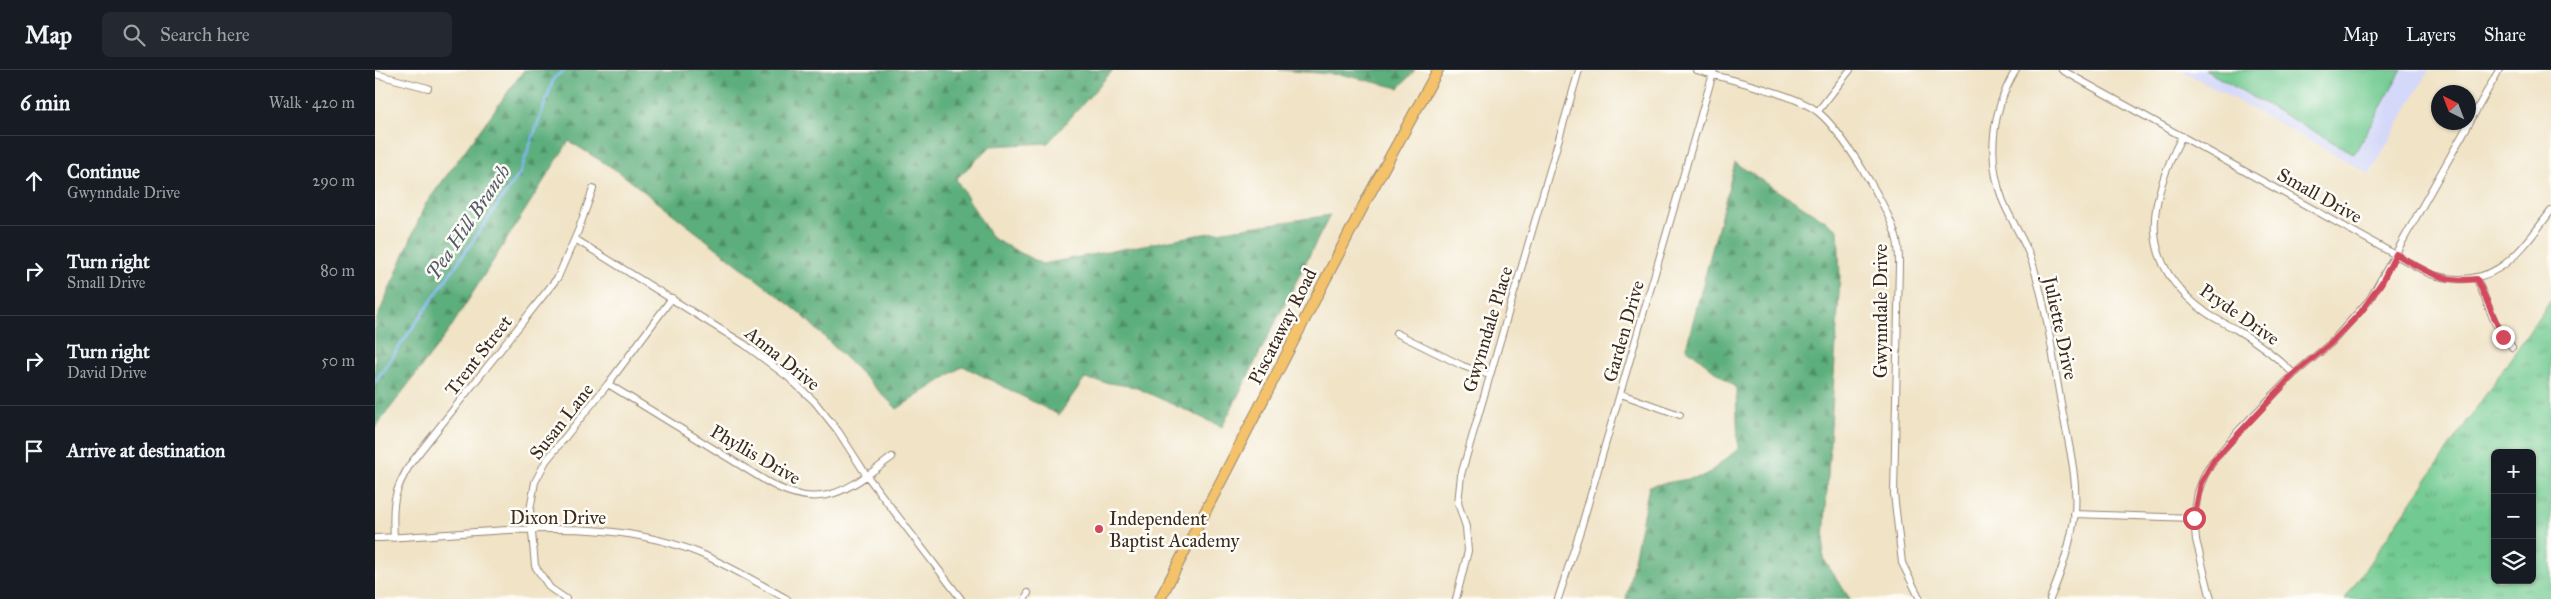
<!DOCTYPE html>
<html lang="en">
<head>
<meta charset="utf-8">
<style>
	body { margin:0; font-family:"IM FELL Great Primer",serif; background:#242831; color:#f1f3f6 }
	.controls { position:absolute; right:15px; bottom:15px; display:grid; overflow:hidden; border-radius:8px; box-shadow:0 1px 4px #0004 }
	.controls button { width:45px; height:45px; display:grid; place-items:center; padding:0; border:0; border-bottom:1px solid #363941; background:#171b24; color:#f1f3f6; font:25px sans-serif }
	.compass { position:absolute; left:2056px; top:15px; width:45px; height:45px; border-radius:50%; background:#171b24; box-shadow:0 1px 4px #0004; rotate:318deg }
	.stop { position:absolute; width:15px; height:15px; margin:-11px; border:4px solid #d1495b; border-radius:50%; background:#fff }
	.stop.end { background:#d1495b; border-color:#fff; box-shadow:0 1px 5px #0008 }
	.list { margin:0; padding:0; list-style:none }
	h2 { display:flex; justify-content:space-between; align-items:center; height:65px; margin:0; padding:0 20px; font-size:21px }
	h2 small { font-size:16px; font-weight:400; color:#9ea1a6 }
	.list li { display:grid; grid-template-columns:32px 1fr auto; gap:15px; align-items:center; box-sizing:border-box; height:90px; padding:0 20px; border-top:1px solid #363941 }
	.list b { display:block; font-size:19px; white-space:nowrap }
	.list p { margin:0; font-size:16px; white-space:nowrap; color:#9ea1a6 }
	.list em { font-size:16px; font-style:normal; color:#9ea1a6 }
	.icon { flex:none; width:28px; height:28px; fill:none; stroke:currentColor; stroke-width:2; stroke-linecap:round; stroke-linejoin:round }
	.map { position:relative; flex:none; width:2176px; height:529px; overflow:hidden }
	header { display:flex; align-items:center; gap:30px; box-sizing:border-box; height:70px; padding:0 25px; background:#171b24; border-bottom:1px solid #363941 }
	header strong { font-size:24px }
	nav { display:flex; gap:28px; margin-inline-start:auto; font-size:18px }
	.search { width:350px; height:45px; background:#242831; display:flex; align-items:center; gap:12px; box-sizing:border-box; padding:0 18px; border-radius:8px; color:#9ea1a6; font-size:19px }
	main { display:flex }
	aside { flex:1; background:#171b24 }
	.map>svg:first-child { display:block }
	.built { fill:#d4d8f9 }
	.green { fill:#71ca91; stroke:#567a58 }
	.forest { fill:url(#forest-firs); stroke:#4c6c4c }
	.park { fill:url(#park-tufts); stroke:#567a58; fill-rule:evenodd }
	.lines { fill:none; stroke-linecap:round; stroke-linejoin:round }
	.stream { stroke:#83b8f2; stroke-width:2.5 }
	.street-casing { stroke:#968672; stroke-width:8 }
	.primary-casing { stroke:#968672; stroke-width:12 }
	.street { stroke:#fff; stroke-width:6 }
	.primary { stroke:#f3c26a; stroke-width:10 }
	.route { stroke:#d1495b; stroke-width:6 }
	.poi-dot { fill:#d1495b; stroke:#fdfcf7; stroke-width:2 }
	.labels { text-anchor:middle; stroke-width:5; stroke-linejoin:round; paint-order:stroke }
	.street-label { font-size:19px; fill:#3b2a1e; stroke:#fdfcf7 }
	.poi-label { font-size:19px; fill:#3b2a1e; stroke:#fdfcf7; text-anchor:start }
	.water-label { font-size:20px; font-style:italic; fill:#545c68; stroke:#fdfcf7 }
</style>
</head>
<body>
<header>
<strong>Map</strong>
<div class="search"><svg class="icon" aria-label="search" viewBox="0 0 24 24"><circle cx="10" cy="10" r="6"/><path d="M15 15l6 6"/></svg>Search here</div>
<nav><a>Map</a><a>Layers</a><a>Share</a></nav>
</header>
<main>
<aside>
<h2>6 min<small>Walk · 420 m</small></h2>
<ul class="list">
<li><svg class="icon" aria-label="ahead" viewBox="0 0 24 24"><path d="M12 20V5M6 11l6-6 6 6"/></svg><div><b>Continue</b><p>Gwynndale Drive</p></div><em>290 m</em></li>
<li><svg class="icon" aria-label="right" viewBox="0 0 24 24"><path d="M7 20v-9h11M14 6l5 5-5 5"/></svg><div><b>Turn right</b><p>Small Drive</p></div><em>80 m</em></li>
<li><svg class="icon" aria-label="right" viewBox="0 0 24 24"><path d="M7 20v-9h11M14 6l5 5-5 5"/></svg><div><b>Turn right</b><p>David Drive</p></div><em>50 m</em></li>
<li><svg class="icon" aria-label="arrive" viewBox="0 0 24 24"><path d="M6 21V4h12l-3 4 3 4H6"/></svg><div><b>Arrive at destination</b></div></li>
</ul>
</aside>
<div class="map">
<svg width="2176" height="529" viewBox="0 0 2176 529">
	<defs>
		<pattern id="forest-firs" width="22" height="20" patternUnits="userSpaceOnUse" patternTransform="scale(1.25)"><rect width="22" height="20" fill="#5cae7b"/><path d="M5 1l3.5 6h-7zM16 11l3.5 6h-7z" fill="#4d8e64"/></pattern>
		<pattern id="park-tufts" width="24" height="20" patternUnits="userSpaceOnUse" patternTransform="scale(1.25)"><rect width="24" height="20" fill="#71ca91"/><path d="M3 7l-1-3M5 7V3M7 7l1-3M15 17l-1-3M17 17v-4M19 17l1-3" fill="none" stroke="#5ea476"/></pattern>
	</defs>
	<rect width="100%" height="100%" fill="#fdfcf7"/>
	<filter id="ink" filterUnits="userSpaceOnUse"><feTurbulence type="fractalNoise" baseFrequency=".02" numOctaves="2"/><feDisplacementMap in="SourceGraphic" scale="10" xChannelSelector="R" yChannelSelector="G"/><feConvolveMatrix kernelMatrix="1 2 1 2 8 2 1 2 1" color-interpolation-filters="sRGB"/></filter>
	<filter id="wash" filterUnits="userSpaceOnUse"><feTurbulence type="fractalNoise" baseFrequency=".0096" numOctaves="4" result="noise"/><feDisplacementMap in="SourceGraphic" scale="20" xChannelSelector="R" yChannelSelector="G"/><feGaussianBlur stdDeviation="1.12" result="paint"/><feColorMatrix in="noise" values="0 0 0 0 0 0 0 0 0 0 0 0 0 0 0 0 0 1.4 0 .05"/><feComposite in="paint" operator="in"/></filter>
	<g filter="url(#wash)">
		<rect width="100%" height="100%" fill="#f0e3c6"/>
		<path class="built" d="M1806,0H2054L1995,104Z"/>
		<path class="green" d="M1830,0H2027L1979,84Z"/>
		<path class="forest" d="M149,0H738L673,73L616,76L581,109L617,168L667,194L822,165L955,145L847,357L760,317L709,309L684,345L588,296L522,339L425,243L244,102L194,71L73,262L0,358V253L50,135Z
			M904,0H1040L1024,18L969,5Z
			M1360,93L1463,159L1465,207L1448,488L1475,529H1251L1274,416L1330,406L1363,379L1361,318L1311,278Z"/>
		<path class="park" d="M2176,230V529H1970L1975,521ZM2120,383H2157V510H2120Z"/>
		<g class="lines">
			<path class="stream" d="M0,312L145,103L179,8L190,0"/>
		</g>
	</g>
	<g filter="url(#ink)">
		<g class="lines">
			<defs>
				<path id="street" d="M1321,0C1350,9 1422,24 1443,42C1467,61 1514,138 1521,167C1524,176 1524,185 1524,194L1519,424L1527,493L1545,529
					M1641,0C1617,39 1611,88 1628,131C1636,151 1649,169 1656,189C1672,236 1677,285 1686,333C1692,368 1703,406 1700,442C1697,469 1686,504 1675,529
					M1687,0L2055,204C2118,223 2142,186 2176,141
					M0,4L53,18
					M1443,41L1475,0
					M1807,66C1773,132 1761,191 1829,241C1839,249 1852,254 1862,260C1884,273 1902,287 1919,304
					M200,169L369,274L413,307L439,331L463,361L492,406L586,529
					M2102,209L2120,253L2137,277
					M1021,263L1088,296L1114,305
					M233,314L391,411C445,443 472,421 517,387
					M1246,324L1305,345
					M1699,444L1819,448
					M0,468C107,465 222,442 324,483C355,496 383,513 412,529
					M19,468C17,435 18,421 36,393L183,207L203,161L218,119
					M191,529L175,518L160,496L155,440L160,412L171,391L233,314L297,228
					M650,529L653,523
					M1081,529L1093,481L1091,457L1083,433L1086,405L1204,0
					M1183,529L1206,458L1339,0
					M1836,529L1821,470L1819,448L1823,422L1830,404L1839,390L1865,359L1919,304L1956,273L1995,229L2124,0"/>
				<path id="primary" d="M785,529L993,127L1063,0"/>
			</defs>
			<use href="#street" class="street-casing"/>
			<use href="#primary" class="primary-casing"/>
			<use href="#street" class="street"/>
			<use href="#primary" class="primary"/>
		</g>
	</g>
	<g class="lines" filter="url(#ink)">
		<path class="route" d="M1819,448L1826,413L1839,390L1919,304L1956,273L1986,242L2007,212L2021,184C2050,201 2067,213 2102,209L2128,267"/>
	</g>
	<circle class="poi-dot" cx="724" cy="459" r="5"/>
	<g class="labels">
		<g class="street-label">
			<text transform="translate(1945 125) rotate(29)" y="7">Small Drive</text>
			<text transform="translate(1505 241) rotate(-90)" y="7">Gwynndale Drive</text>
			<text transform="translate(1865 244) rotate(35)" y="7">Pryde Drive</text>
			<text transform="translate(907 256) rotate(-63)" y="7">Piscataway Road</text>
			<text transform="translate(1686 258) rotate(78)" y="7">Juliette Drive</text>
			<text transform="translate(1112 259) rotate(-73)" y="7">Gwynndale Place</text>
			<text transform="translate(1248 261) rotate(-74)" y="7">Garden Drive</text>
			<text transform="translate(103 285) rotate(-52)" y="7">Trent Street</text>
			<text transform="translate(408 288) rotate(39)" y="7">Anna Drive</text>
			<text transform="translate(186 351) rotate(-52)" y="7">Susan Lane</text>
			<text transform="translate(381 384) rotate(30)" y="7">Phyllis Drive</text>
			<text x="183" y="454">Dixon Drive</text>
		</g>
		<g class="poi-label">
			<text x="734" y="455">Independent<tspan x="734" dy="22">Baptist Academy</tspan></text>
		</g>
		<g class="water-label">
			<text transform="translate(93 152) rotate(-56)" y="7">Pea Hill Branch</text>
		</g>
	</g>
</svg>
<div class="controls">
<button>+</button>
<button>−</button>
<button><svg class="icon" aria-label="layers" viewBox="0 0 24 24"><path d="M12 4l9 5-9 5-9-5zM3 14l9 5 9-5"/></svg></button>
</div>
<svg class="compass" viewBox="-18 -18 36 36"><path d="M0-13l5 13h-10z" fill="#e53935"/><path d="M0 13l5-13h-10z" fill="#9ea1a6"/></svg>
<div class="stop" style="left:1819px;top:448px"></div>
<div class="stop end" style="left:2128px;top:267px"></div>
</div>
</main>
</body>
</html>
